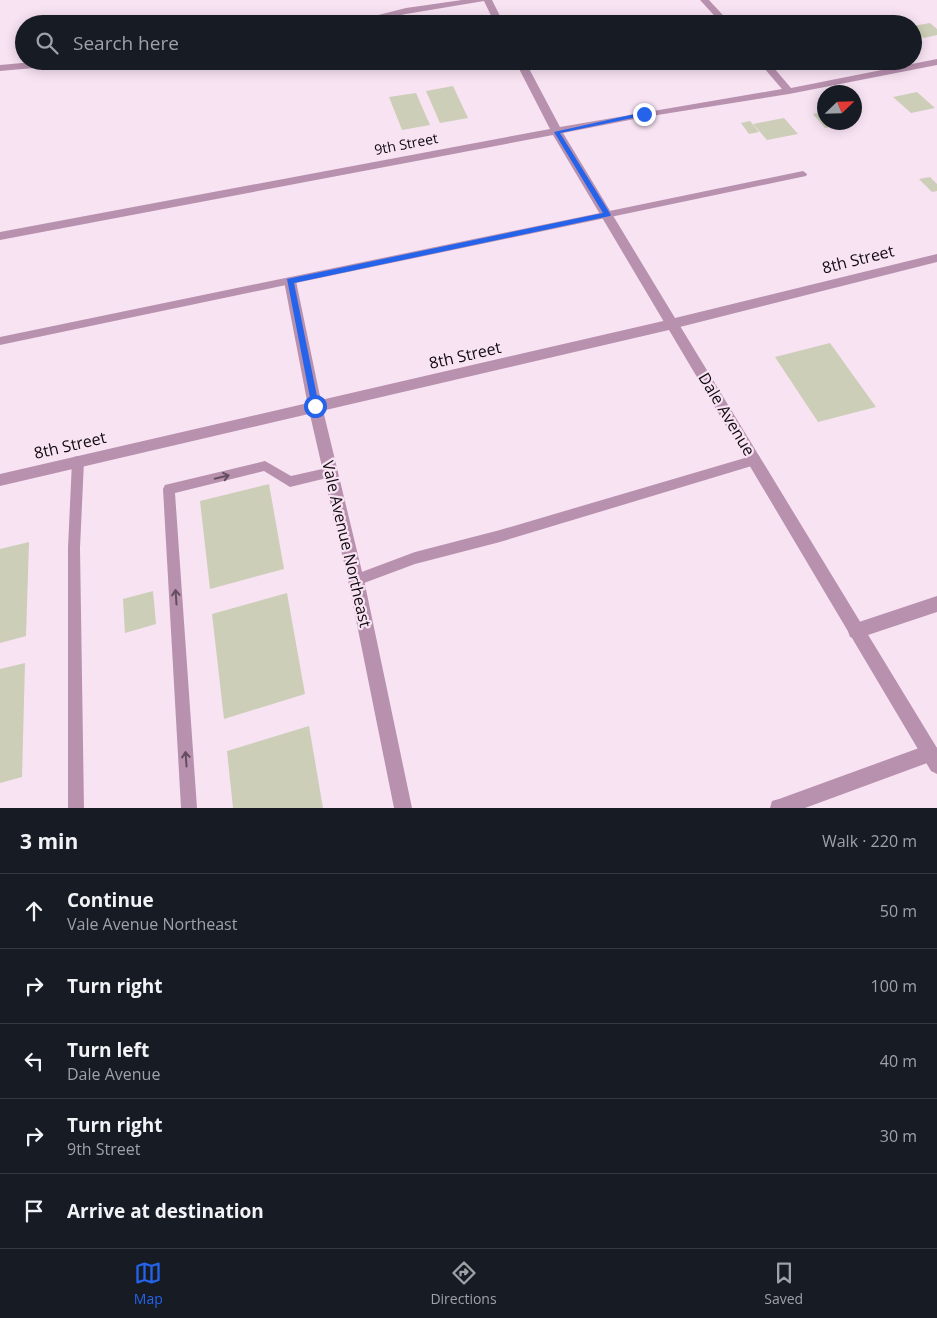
<!DOCTYPE html>
<html lang="en">
<head>
<meta charset="utf-8">
<style>
	body { margin:0; font-family:"Open Sans",sans-serif; background:#20242c; color:#f1f3f6 }
	.compass { position:absolute; left:817px; top:85px; width:45px; height:45px; border-radius:50%; background:#171b24; box-shadow:0 2px 12px #0003; rotate:67deg }
	.stop { position:absolute; width:15px; height:15px; margin:-11px; border:4px solid #2563eb; border-radius:50%; background:#fff }
	.stop.end { background:#2563eb; border-color:#fff; box-shadow:0 1px 5px #0008 }
	.list { margin:0; padding:0; list-style:none }
	h2 { display:flex; justify-content:space-between; align-items:center; height:65px; margin:0; padding:0 20px; font-size:21px }
	h2 small { font-size:16px; font-weight:400; color:#9ea1a6 }
	.list li { display:grid; grid-template-columns:32px 1fr auto; gap:15px; align-items:center; box-sizing:border-box; height:75px; padding:0 20px; border-top:1px solid #363941 }
	.list b { display:block; font-size:19px; white-space:nowrap }
	.list p { margin:0; font-size:16px; white-space:nowrap; color:#9ea1a6 }
	.list em { font-size:16px; font-style:normal; color:#9ea1a6 }
	.icon { flex:none; width:28px; height:28px; fill:none; stroke:currentColor; stroke-width:2; stroke-linecap:round; stroke-linejoin:round }
	.map { position:relative; flex:none; width:937px; height:808px; overflow:hidden }
	.search { position:absolute; background:#171b24; box-shadow:0 2px 12px #0003; left:15px; right:15px; top:15px; height:55px; display:flex; align-items:center; gap:12px; box-sizing:border-box; padding:0 18px; border-radius:28px; color:#9ea1a6; font-size:19px }
	.sheet { height:440px; background:#171b24 }
	nav { display:flex; justify-content:space-around; align-items:center; box-sizing:border-box; height:70px; border-top:1px solid #363941; background:#171b24; font-size:14px; color:#9ea1a6 }
	nav a { display:grid; justify-items:center; gap:2px }
	nav .on { color:#2563eb }
	.map>svg:first-child { display:block }
	.building { fill:#ccceb7 }
	.lines { fill:none; stroke-linecap:round; stroke-linejoin:round }
	.service { fill:#b891af; fill-rule:evenodd }
	.minor { fill:#b891af; fill-rule:evenodd }
	.tertiary { fill:#b891af; fill-rule:evenodd }
	.oneway { stroke:#644e60 }
	.route { fill:#2563eb }
	.labels { text-anchor:middle; stroke-width:4.5; stroke-linejoin:round; paint-order:stroke }
	.far-street-label { font-size:14px; fill:#110b10; stroke:#f8e3f3 }
	.street-label { font-size:16px; fill:#110b10; stroke:#f8e3f3 }
</style>
</head>
<body>
<div class="map">
<svg width="937" height="808" viewBox="0 0 937 808">
	<rect width="100%" height="100%" fill="#f8e3f3"/>
	<path class="building" d="M930,23L937,29V35L924,38L913,29V26Z
		M453,86L468,118L440,123L426,91Z
		M917,92L935,108L911,113L893,97Z
		M416,93L430,125L402,130L389,97Z
		M824,112V122L850,123L825,128L813,114Z
		M784,118L798,134L767,140L753,124Z
		M750,121L759,132L749,134L741,123Z
		M930,177L937,184V191L932,192L919,179Z
		M830,343L876,407L818,422L775,357Z
		M269,484L284,569L210,589L200,501Z
		M29,542L26,636L0,643V549Z
		M153,591L156,624L125,633L123,599Z
		M287,593L305,694L224,719L212,614Z
		M25,663L22,777L0,783V669Z
		M309,726L323,808H233L227,751Z"/>
	<g class="lines">
		<path class="service" d="M803,171L807,174L806,176L0,345V337Z
			M755,455L759,456L761,460L759,464L755,465L500,542L415,564L356,586L351,584L349,580L351,576L415,552L500,530Z
			M78,456L82,457L84,461L80,548L84,808H68V548L72,461L74,457Z
			M265,461L291,476L331,467L335,468L337,472L335,476L331,477L290,487L264,471L175,493L197,808H181L163,489L165,485L169,484Z"/>
		<path class="minor" d="M462,0H492L504,24H495L484,1L406,14L360,24H343L406,8Z
			M700,0H709L731,24H722Z
			M937,59V65L789,94L645,117L563,133L675,318L937,254V262L672,329L667,327L553,135L0,240V232L550,129L515,61H525L560,127L782,89L758,61H768L791,88Z
			M44,61H84L79,64L0,71V65Z
			M290,277L296,281L322,406L364,580L412,808H394L348,580L308,406L284,281Z
			M937,596V612L856,639L850,637L848,631L850,625Z
			M930,744L937,748L936,759L930,762L805,808H770L772,801L779,799Z"/>
		<path class="tertiary" d="M672,319L677,321L937,748V774L931,771L669,330L0,486V474Z"/>
	</g>
	<defs><path id="oneway-shaft" d="M-6 0H5M1.5-3L5.5 0L1.5 3" fill="none" stroke-width="1.6" stroke-linecap="round" stroke-linejoin="round" transform="scale(1.25)"/></defs>
	<g class="oneway">
		<use href="#oneway-shaft" transform="translate(222 477) rotate(-13)"/>
		<use href="#oneway-shaft" transform="translate(176 597) rotate(-94)"/>
		<use href="#oneway-shaft" transform="translate(186 759) rotate(-94)"/>
	</g>
	<path class="route" d="M644,112L647,115L560,133L611,215L610,216L294,283L319,406L315,409L312,408L287,279L603,213L554,132Z"/>
	<g class="labels">
		<g class="far-street-label">
			<text transform="translate(406 144) rotate(-11)" y="5">9th Street</text>
		</g>
		<g class="street-label">
			<text transform="translate(858 259) rotate(-14)" y="6">8th Street</text>
			<text transform="translate(465 355) rotate(-13)" y="6">8th Street</text>
			<text transform="translate(727 414) rotate(59)" y="6">Dale Avenue</text>
			<text transform="translate(70 445) rotate(-13)" y="6">8th Street</text>
			<text transform="translate(347 544) rotate(77)" y="6">Vale Avenue Northeast</text>
		</g>
	</g>
</svg>
<svg class="compass" viewBox="-18 -18 36 36"><path d="M0-13l5 13h-10z" fill="#e53935"/><path d="M0 13l5-13h-10z" fill="#9ea1a6"/></svg>
<div class="stop" style="left:315px;top:406px"></div>
<div class="stop end" style="left:644px;top:114px"></div>
<div class="search"><svg class="icon" aria-label="search" viewBox="0 0 24 24"><circle cx="10" cy="10" r="6"/><path d="M15 15l6 6"/></svg>Search here</div>
</div>
<section class="sheet">
<h2>3 min<small>Walk · 220 m</small></h2>
<ul class="list">
<li><svg class="icon" aria-label="ahead" viewBox="0 0 24 24"><path d="M12 20V5M6 11l6-6 6 6"/></svg><div><b>Continue</b><p>Vale Avenue Northeast</p></div><em>50 m</em></li>
<li><svg class="icon" aria-label="right" viewBox="0 0 24 24"><path d="M7 20v-9h11M14 6l5 5-5 5"/></svg><div><b>Turn right</b></div><em>100 m</em></li>
<li><svg class="icon" aria-label="left" viewBox="0 0 24 24"><path d="M17 20v-9H6M10 6l-5 5 5 5"/></svg><div><b>Turn left</b><p>Dale Avenue</p></div><em>40 m</em></li>
<li><svg class="icon" aria-label="right" viewBox="0 0 24 24"><path d="M7 20v-9h11M14 6l5 5-5 5"/></svg><div><b>Turn right</b><p>9th Street</p></div><em>30 m</em></li>
<li><svg class="icon" aria-label="arrive" viewBox="0 0 24 24"><path d="M6 21V4h12l-3 4 3 4H6"/></svg><div><b>Arrive at destination</b></div></li>
</ul>
</section>
<nav>
<a class="on"><svg class="icon" aria-label="map" viewBox="0 0 24 24"><path d="M3 6l6-2 6 2 6-2v14l-6 2-6-2-6 2zM9 4v14M15 6v14"/></svg>Map</a>
<a><svg class="icon" aria-label="directions" viewBox="0 0 24 24"><path d="M12 3l9 9-9 9-9-9zM9 14v-3h6M13 9l2 2-2 2"/></svg>Directions</a>
<a><svg class="icon" aria-label="saved" viewBox="0 0 24 24"><path d="M7 4h10v16l-5-4-5 4z"/></svg>Saved</a>
</nav>
</body>
</html>
